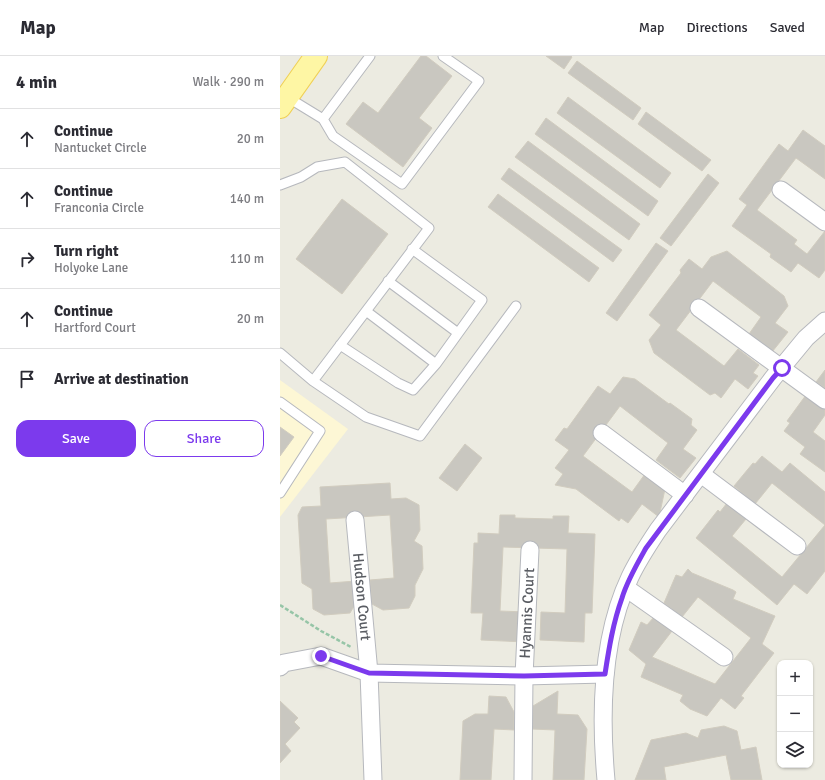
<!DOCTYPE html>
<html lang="en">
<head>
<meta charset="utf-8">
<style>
	body { margin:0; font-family:Signika,sans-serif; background:#f2f2f3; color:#2b2b33 }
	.controls { position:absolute; right:12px; bottom:12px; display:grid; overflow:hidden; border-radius:8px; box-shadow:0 1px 3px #0004 }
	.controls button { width:36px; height:36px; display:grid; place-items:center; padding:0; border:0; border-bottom:1px solid #e1e1e2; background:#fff; color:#2b2b33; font:20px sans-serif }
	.stop { position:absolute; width:12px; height:12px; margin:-9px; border:3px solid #7c3aed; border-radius:50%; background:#fff }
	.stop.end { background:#7c3aed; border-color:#fff; box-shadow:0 1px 4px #0008 }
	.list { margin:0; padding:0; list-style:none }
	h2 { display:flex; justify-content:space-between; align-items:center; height:52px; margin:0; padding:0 16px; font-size:17px }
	h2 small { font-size:13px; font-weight:400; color:#7c7c81 }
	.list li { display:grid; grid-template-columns:26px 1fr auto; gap:12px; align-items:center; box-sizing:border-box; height:60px; padding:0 16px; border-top:1px solid #e1e1e2 }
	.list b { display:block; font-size:15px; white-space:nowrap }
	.list p { margin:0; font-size:13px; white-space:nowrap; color:#7c7c81 }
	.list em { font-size:13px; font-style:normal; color:#7c7c81 }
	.actions { display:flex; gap:8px; padding:12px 16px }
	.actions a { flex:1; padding:9px 0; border:1px solid #7c3aed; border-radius:12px; text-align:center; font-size:14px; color:#7c3aed }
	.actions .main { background:#7c3aed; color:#fff }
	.icon { flex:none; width:22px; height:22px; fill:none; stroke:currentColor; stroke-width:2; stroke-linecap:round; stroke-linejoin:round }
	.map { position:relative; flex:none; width:545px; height:724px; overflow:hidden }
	header { display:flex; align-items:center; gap:24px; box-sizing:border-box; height:56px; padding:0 20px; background:#fff; border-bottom:1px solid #e1e1e2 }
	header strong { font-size:19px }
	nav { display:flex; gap:22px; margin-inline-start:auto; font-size:14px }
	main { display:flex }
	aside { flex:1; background:#fff }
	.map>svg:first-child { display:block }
	.commercial { fill:#fdf7d5 }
	.building { fill:#c9c7c0; stroke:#d1ccbf }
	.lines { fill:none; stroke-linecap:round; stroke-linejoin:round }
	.lane-casing { stroke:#b6b8bd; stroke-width:11 }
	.street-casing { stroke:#b6b8bd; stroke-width:19 }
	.primary-casing { stroke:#f0d056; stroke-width:24 }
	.path { stroke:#96c5a7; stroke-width:2.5; stroke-dasharray:4 2; stroke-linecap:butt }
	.lane { stroke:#fff; stroke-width:9 }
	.street { stroke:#fff; stroke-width:17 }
	.primary { stroke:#fef6a4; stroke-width:22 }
	.route { stroke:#7c3aed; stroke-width:5 }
	.labels { text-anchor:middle; stroke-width:4; stroke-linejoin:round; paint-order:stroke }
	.street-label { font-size:15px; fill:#595c62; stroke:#fff }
</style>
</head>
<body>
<header>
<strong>Map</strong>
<nav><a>Map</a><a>Directions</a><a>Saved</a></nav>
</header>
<main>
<aside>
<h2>4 min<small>Walk · 290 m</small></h2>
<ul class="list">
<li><svg class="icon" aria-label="ahead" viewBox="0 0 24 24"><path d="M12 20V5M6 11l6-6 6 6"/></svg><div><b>Continue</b><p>Nantucket Circle</p></div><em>20 m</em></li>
<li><svg class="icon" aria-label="ahead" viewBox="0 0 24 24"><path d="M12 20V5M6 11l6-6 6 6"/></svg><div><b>Continue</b><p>Franconia Circle</p></div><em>140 m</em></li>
<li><svg class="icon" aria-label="right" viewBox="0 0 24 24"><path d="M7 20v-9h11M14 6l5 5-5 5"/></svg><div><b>Turn right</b><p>Holyoke Lane</p></div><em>110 m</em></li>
<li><svg class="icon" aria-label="ahead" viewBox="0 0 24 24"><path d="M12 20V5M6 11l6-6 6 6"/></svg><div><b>Continue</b><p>Hartford Court</p></div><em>20 m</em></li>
<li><svg class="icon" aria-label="arrive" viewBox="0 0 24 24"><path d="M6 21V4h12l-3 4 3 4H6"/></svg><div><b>Arrive at destination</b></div></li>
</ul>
<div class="actions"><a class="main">Save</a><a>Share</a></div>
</aside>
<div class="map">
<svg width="545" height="724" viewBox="0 0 545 724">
	<rect width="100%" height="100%" fill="#ecebe1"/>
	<path class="commercial" d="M0,324L68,373L0,461Z"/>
	<path class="building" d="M141,0H146L172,20L139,62L152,72L123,111L66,68L83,46L98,57Z
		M266,0H291L292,1L284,13Z
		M297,5L361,52L353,64L288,17Z
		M288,41L391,117L380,132L277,57Z
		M366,56L431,104L422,115L358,68Z
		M266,62L378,145L368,160L255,78Z
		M523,74L545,90V123L516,102L477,154L517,184L514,188L527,198L545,175V214L539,222L518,207L511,216L490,201L491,198L452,170L467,149L459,143L499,88L508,95Z
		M248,85L360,168L349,184L235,101Z
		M229,112L342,194L333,206L221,123Z
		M428,118L439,127L391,190L380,182Z
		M218,138L319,212L309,226L208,151Z
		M62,143L108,178L62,238L16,203Z
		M376,187L388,195L337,265L326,257Z
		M447,195L504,240L508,250L495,267L508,276L492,296L469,278L481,261L433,225L396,274L444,310L458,293L479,309L473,317L478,320L468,333L455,323L441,342L435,337L430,339L374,297L369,284L381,269L369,259L401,217L400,214L409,203L422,213L431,201Z
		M545,314V332L536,326Z
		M343,321L355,323L389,348L390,347L412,363L411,369L417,374L403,393L416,402L400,422L376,404L388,387L340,350L303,400L352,436L365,418L385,433L379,461L362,448L348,467L341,462L339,465L296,433L275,429L283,418L275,412L289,394L275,384L284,372L287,373L318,330L330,338Z
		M526,339L545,353V359L533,376L545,385V416L520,398L525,391L504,375L510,367L507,365Z
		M0,371L14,381L0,400Z
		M185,388L202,402L177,435L159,422Z
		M482,400L502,416L510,407L545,436V515L527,538L514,528L497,549L416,482L438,454L440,456L447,447L466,463L452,480L502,521L545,469L492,427L475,448L454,430L473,407L475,408Z
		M110,427L111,443L126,442L139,449L140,474L134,485L142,490L143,513L135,529V540L129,552L103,554L92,548L90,524L114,522L110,459L46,463L50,527L76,525L77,545L70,557L44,559L33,553L32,533L22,527L18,459L22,451L41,450L40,431Z
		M220,459H235V462L273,463V460H289L288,477L315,478L312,557H305L304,586L260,584L261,556L285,557L287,493L223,491L220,555L246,556L245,586L201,584L203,557H191L194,487H198V477L219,478Z
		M408,513L412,517L453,534L456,536L453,543L495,560L482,588L494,597L461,640L464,642L455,653L441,642L427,660L410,653L400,645L403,639L361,621L366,608L349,594L361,566L367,569L374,561L392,575L372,601L435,628L471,582L418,541L402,561L384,547L396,519L402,521Z
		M278,635L277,658L298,659L307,673L304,724H273L275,674L252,673L253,650Z
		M209,640L226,641L234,656V674L214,673L211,724H180L183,665L195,658H208Z
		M0,645L18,662L14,666L20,672L5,688L11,695L0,707Z
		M444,670L457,675L461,694L476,691L482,724H451L446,699L384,711L386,724H355L371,684L406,677L418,682L421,674Z"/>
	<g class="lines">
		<defs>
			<path id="lane" d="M7,41L43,63L53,80L122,128L199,25L163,0
				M43,63L90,0
				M0,129L21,121L37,111L65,106L149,172L33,325
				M132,193L202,244L156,308
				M108,225L178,277
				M60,289L118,327L133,334L156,308L86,255
				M0,297L33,325L86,361L140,380L236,250
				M0,346L40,375L0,437"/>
			<g id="street">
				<path d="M501,134L545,166"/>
				<path d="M419,252L545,344"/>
				<path d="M322,377L405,439"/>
				<path d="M421,418L517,490"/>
				<path id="s1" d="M75,464L89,617L93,724"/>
				<path d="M346,532L444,601"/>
				<path d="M0,611L4,607L41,600L89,617L244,620L325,618"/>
				<path id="s2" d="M243,724L244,620L250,494"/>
				<path d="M326,724C320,658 321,582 350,521C358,504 368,489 378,474L493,322L526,282L545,265"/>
			</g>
			<path id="primary" d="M0,51L36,0"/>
		</defs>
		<use href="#lane" class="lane-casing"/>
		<use href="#street" class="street-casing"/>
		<use href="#primary" class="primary-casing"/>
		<path class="path" d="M0,549L41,575L71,591"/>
		<use href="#lane" class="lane"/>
		<use href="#street" class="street"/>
		<use href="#primary" class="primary"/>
	</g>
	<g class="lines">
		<path class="route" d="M41,600L89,617L244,620L325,618C329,592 333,567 342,542C347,525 357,508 366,492L493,322L502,312"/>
	</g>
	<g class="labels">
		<g class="street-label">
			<text dy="5" stroke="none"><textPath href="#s1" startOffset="77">Hudson Court</textPath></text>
			<text dy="5" stroke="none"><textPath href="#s2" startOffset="167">Hyannis Court</textPath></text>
		</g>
	</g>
</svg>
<div class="controls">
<button>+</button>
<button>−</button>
<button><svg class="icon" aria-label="layers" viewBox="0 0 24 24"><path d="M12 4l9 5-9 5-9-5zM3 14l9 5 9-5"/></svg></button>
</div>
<div class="stop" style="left:502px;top:312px"></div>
<div class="stop end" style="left:41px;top:600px"></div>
</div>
</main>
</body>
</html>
